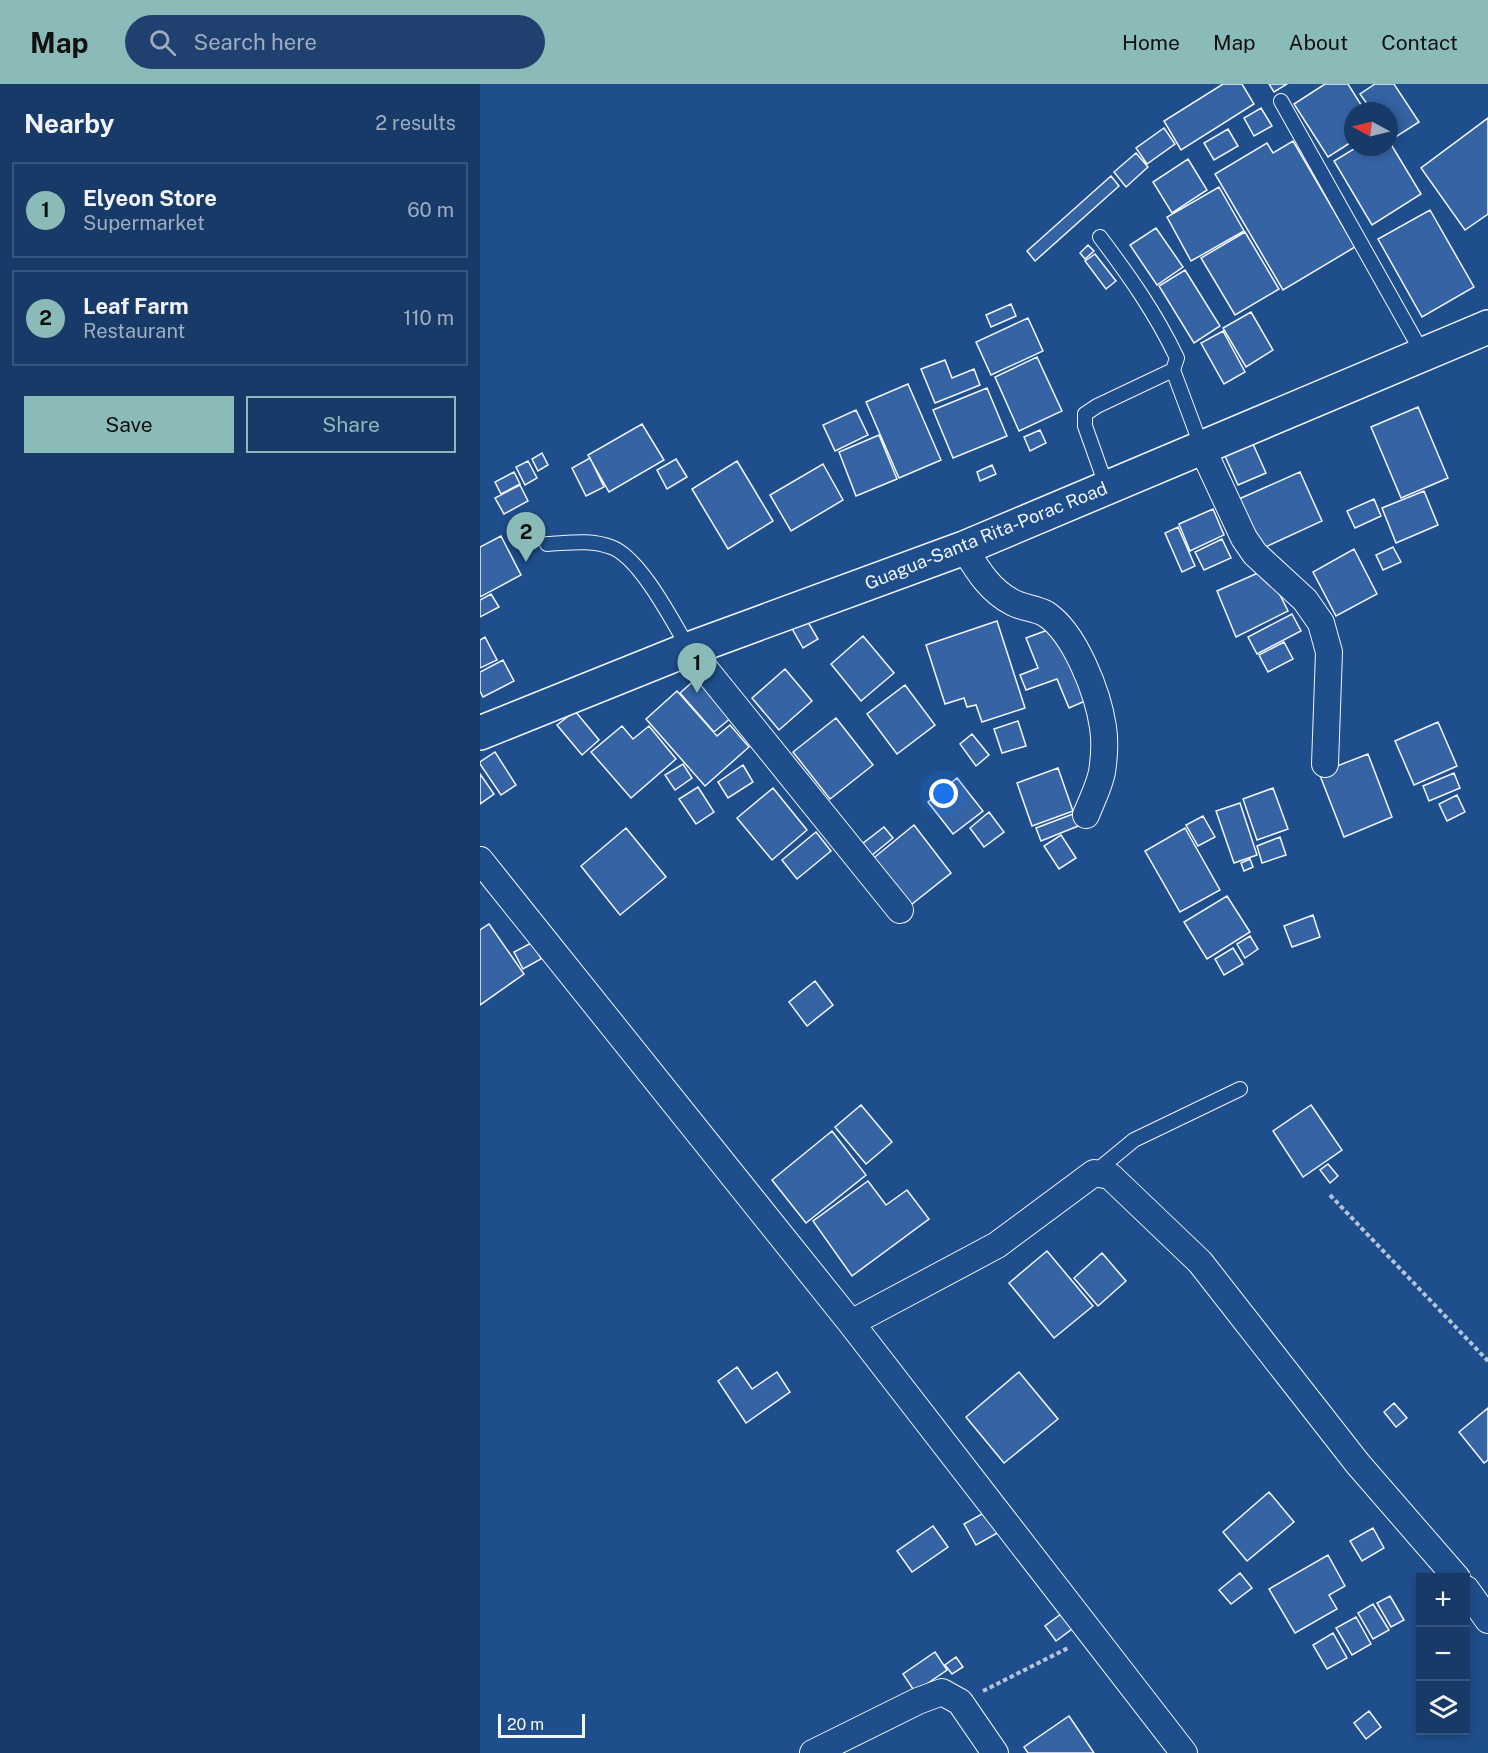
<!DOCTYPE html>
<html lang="en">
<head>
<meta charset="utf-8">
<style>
	body { margin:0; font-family:"Public Sans",sans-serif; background:#20416f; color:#f1f3f6 }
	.controls { position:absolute; right:18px; bottom:18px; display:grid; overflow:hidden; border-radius:0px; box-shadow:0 3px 9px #0003 }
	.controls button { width:54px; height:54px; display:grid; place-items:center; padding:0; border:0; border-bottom:2px solid #36547d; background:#173a69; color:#f1f3f6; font:30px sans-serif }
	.compass { position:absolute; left:864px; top:18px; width:54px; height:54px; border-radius:50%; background:#173a69; box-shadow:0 3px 9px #0003; rotate:277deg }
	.scale { position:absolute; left:18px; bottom:15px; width:87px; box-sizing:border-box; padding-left:6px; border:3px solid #f2f6ff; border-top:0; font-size:16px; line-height:21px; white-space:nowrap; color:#f2f6ff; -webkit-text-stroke:4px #1f4e8c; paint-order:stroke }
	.you { position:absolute; left:464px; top:710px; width:21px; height:21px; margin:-15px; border:4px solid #fff; border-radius:50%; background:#1a73e8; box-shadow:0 0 0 9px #1a73e833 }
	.badge { display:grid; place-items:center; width:39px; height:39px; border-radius:50%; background:#8bbbb9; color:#111; font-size:20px; font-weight:700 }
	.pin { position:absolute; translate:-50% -50px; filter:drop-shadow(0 2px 3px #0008) }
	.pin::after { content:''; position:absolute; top:32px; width:21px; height:18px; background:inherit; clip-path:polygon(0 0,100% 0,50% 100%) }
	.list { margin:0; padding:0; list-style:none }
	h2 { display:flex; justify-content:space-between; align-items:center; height:78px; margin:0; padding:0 24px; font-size:26px }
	h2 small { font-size:20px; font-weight:400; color:#9eadc0 }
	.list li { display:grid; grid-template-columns:39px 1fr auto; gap:18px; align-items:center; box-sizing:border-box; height:96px; margin:0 12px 12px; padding:0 12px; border:2px solid #36547d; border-radius:0px }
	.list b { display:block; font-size:22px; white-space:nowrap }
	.list p { margin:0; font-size:20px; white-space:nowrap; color:#9eadc0 }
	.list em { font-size:20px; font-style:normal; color:#9eadc0 }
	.actions { display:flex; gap:12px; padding:18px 24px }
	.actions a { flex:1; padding:14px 0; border:2px solid #8bbbb9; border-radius:0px; text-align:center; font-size:21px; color:#8bbbb9 }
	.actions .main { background:#8bbbb9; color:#111 }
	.icon { flex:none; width:33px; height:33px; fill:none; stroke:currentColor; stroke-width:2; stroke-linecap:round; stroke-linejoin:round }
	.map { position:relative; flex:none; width:1008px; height:1669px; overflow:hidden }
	header { display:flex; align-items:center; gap:36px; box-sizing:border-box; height:84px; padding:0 30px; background:#8bbbb9; color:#111 }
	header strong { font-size:28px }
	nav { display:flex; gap:33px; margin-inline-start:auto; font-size:21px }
	.search { width:420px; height:54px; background:#20416f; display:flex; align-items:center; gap:15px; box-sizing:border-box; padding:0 21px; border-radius:33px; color:#9eadc0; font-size:22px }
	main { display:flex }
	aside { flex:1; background:#173a69 }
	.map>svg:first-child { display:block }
	.building { fill:#3563a3; stroke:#f2f6ff; stroke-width:1.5 }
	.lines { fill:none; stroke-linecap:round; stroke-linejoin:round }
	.lane-casing { stroke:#f2f6ff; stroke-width:16 }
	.street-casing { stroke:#f2f6ff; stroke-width:28 }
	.secondary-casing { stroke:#f2f6ff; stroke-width:36 }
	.path { stroke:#b3c4dc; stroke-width:4; stroke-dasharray:4.5 3; stroke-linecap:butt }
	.lane { stroke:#1f4e8c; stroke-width:14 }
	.street { stroke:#1f4e8c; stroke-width:26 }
	.secondary { stroke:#1f4e8c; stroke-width:33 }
	.labels { text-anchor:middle; stroke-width:4.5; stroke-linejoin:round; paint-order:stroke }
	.street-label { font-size:18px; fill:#f2f6ff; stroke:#1f4e8c }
</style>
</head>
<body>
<header>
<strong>Map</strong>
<div class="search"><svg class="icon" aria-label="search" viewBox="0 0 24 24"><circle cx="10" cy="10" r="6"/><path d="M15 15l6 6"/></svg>Search here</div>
<nav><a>Home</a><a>Map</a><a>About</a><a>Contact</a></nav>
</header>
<main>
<aside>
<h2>Nearby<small>2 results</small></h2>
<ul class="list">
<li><span class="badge">1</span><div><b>Elyeon Store</b><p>Supermarket</p></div><em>60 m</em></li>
<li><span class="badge">2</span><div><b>Leaf Farm</b><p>Restaurant</p></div><em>110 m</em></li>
</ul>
<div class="actions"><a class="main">Save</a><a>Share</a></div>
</aside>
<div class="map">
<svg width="1008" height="1669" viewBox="0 0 1008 1669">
	<rect width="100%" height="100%" fill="#1f4e8c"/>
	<path class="building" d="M743,0H762L774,20L701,66L684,37Z
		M789,0H807L794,8Z
		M845,0H868L885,27H873V57L848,73L814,20Z
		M895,0H914L939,38L911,56L909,53V27H892L880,10Z
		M781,24L792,42L774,52L764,34Z
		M1008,34V130L985,146L941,84Z
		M684,44L695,60L667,80L656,64Z
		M748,45L758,62L734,76L724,59Z
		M813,57L875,163L803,206L735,90L787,59L793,69Z
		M909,57L941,110L892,141L854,77L877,63H909Z
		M656,69L668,83L646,103L634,88Z
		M708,75L727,106L692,129L673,98Z
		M631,92L639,102L555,177L547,167Z
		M739,103L764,147L711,177L687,133Z
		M950,126L994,203L942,233L898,155Z
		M676,144L703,183L677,201L650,161Z
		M765,148L799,205L755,231L721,174Z
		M608,161L614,167L605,175L600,169Z
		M615,170L636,197L626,205L605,177Z
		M705,186L740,242L714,259L679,202Z
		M531,220L536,232L511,243L506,231Z
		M771,228L793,266L766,283L743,244Z
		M548,234L563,267L511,291L496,258Z
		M743,247L765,288L744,300L721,259Z
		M557,273L582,327L539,347L515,293Z
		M465,276L472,294L494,285L500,301L455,319L441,285Z
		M428,300L461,376L419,394L386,318Z
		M507,304L527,352L473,374L453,326Z
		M938,323L968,394L921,414L891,343Z
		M376,326L388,351L355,367L343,341Z
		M162,340L184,376L129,408L108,371Z
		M560,346L566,359L550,367L544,353Z
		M399,351L417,395L376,412L359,368Z
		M773,360L786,389L758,401L745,372Z
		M62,369L68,381L58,387L52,375Z
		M110,374L124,403L106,412L92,384Z
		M196,375L207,393L187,405L177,386Z
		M48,377L57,394L45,401L36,383Z
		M257,377L293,437L248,465L212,405Z
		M343,380L363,416L311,447L290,411Z
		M512,381L516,390L500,397L497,388Z
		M34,388L40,400L21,410L15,398Z
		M820,388L842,437L781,465L759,415Z
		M40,401L48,417L24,430L15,414Z
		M944,407L958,441L916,459L902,424Z
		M894,415L901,432L875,444L867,427Z
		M733,425L744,451L710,467L699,440Z
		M698,443L715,482L702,488L685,449Z
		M21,452L41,491L0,513V463Z
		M742,455L751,474L724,486L715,468Z
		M913,463L921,478L903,486L896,471Z
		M874,465L897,510L856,532L833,488Z
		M787,485L808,527L756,553L737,507Z
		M11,510L19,523L0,533V516Z
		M812,530L821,547L777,570L768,553Z
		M325,533L338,555L323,564L310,541Z
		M517,537L545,624L502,638L496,621L487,623L484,614L465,620L446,561Z
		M576,543L605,617L589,624L577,595L546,606L540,591L558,584L546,554Z
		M383,552L414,589L381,617L351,580Z
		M5,553L17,576L0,584V556Z
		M804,558L813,575L788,588L779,571Z
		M23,576L34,597L3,613L0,607V588Z
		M305,585L332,617L299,646L272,614Z
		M217,594L252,633L234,648L200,609Z
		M425,601L455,641L417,670L387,630Z
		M197,607L237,652L250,641L269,663L225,702L166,635Z
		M95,627L119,656L102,671L77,641Z
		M356,634L393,681L350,715L313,668Z
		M538,637L546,662L522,669L514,645Z
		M958,638L977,682L934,701L915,657Z
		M142,642L153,655L169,642L196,675L151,714L111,668Z
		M492,650L509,671L496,682L480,660Z
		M15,668L36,701L21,711L0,680V678Z
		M888,670L912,733L864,753L839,689Z
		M203,680L212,694L195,706L185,691Z
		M263,681L273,698L248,714L238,698Z
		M578,684L593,727L552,742L537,699Z
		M974,689L980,704L949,717L943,702Z
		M0,690L14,710L0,720Z
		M477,694L503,727L473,750L448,718Z
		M218,703L234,728L216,740L199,715Z
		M293,704L327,746L292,776L257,734Z
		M793,704L808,745L777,756L763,715Z
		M977,711L985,728L967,737L959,720Z
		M760,719L777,771L754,779L736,727Z
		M509,728L524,748L504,763L490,744Z
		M593,730L598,742L561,757L556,744Z
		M723,732L735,753L718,762L706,741Z
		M434,741L471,789L427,824L390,777Z
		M404,743L413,754L391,772L382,760Z
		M146,744L186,793L140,831L101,782Z
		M705,744L740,806L700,828L665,767Z
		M336,748L351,767L317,795L302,776Z
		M581,751L596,774L579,785L564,762Z
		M800,753L806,771L782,779L777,762Z
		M770,775L773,783L764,787L761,779Z
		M747,812L770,848L727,875L704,838Z
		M833,831L840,853L812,863L804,842Z
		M9,840L44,890L0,921V846Z
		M770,852L778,865L765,874L757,860Z
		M53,858L61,875L43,885L34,868Z
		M753,864L763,880L744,891L735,875Z
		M335,897L353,921L327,942L309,918Z
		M381,1021L412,1058L386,1080L355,1043Z
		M831,1021L862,1066L823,1093L793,1047Z
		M352,1047L386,1091L326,1139L292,1096Z
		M848,1080L858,1092L850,1099L840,1086Z
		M388,1097L406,1121L427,1106L449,1135L372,1192L333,1137Z
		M567,1167L613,1222L574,1254L529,1199Z
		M622,1169L646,1197L618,1222L594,1194Z
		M257,1283L272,1305L297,1288L310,1308L266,1339L238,1297Z
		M539,1288L578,1335L524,1379L486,1333Z
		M914,1319L927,1334L916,1343L904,1328Z
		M1008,1324V1376L1004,1379L979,1348Z
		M789,1408L814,1438L767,1477L743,1448Z
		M509,1426L521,1447L496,1461L484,1440Z
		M453,1442L468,1463L432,1488L417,1467Z
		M893,1444L904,1464L882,1477L870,1457Z
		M848,1471L865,1502L849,1511L857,1525L815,1549L789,1505Z
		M760,1489L772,1504L751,1520L739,1506Z
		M910,1512L924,1536L911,1543L897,1519Z
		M893,1520L909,1546L893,1555L878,1529Z
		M581,1530L592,1545L576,1557L565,1542Z
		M876,1533L891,1560L872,1571L856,1544Z
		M853,1549L867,1574L847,1585L833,1561Z
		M455,1568L467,1586L435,1608L423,1590Z
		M476,1573L483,1583L472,1590L465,1581Z
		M889,1627L901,1643L886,1655L874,1639Z
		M589,1632L614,1669H548L544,1663Z"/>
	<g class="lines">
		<defs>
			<path id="lane" d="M801,17L943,270
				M620,153C650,193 675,228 697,274L693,286L722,364
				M627,404L605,342V330L617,322L693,286
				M67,460C89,459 110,455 131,463C160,473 193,538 209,565
				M614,1089L654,1056L760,1005"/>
			<path id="street" d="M722,364L764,454L775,470L825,516L841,539L849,568L845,680
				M484,464C497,485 509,506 532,518C542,524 556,524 566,530C595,549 618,609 623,643C625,656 624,675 622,688C619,703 611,718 606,731
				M209,565L420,826
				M0,776L371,1239L704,1669
				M371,1239L517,1161L614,1089L630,1092L720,1178L878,1380L977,1494
				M986,1505L1008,1536
				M333,1669L438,1617L462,1608L480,1618L515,1669"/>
			<path id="secondary" d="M0,649L209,565L484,464L1008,243"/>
		</defs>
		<use href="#lane" class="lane-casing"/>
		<use href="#street" class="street-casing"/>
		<use href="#secondary" class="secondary-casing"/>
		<path class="path" d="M850,1111L1008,1277
			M503,1607L590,1563"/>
		<use href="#lane" class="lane"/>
		<use href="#street" class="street"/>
		<use href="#secondary" class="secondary"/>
	</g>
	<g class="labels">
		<g class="street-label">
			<text transform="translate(506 452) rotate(-22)" y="6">Guagua-Santa Rita-Porac Road</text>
		</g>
	</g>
</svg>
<div class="controls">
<button>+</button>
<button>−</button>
<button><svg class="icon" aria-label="layers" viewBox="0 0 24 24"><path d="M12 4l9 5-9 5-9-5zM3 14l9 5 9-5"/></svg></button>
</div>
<svg class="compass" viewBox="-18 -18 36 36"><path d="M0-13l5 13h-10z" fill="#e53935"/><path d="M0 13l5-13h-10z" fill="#9eadc0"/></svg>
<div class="scale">20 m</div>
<div class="you"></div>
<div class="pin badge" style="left:217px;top:609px">1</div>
<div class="pin badge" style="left:46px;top:478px">2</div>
</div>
</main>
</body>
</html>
